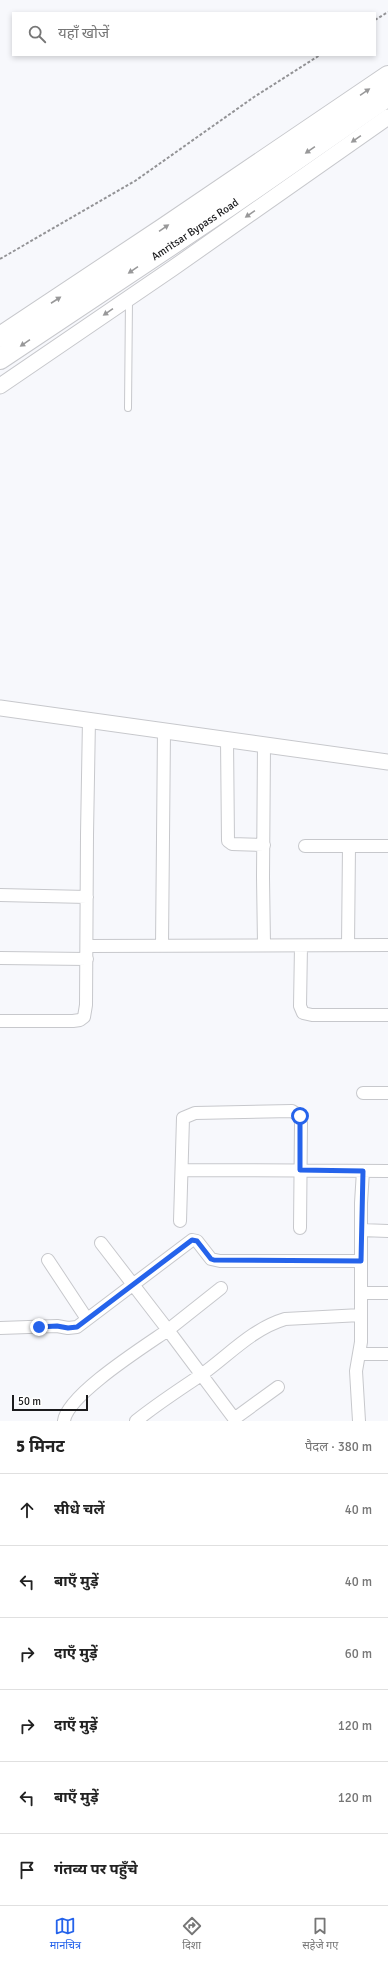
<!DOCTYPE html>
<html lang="hi">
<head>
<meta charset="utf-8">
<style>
	body { margin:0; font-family:Signika,"Noto Sans Devanagari",sans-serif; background:#f6f6f6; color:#222 }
	.scale { position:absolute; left:12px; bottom:10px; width:76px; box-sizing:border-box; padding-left:4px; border:2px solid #1b1b1d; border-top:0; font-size:11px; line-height:14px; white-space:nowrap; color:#1b1b1d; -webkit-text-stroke:3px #fff; paint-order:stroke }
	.stop { position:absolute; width:12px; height:12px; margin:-9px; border:3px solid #2563eb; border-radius:50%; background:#fff }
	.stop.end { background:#2563eb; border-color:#fff; box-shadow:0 1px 4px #0008 }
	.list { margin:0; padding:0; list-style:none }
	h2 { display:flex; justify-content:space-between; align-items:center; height:52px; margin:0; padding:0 16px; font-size:17px }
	h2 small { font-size:13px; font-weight:400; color:#767676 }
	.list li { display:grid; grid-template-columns:26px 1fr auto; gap:12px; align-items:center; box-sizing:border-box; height:72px; padding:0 16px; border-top:1px solid #e0e0e0 }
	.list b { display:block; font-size:15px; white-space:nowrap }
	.list em { font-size:13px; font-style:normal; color:#767676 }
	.icon { flex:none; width:22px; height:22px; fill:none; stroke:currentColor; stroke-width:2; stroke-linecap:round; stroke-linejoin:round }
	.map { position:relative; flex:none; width:388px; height:1421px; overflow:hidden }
	.search { position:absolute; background:#fff; box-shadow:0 2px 6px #0003; left:12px; right:12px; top:12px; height:44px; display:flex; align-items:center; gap:10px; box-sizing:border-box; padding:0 14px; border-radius:0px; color:#767676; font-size:15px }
	.sheet { height:484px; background:#fff }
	nav { display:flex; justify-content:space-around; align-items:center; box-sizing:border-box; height:56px; border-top:1px solid #e0e0e0; background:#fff; font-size:11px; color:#767676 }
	nav a { display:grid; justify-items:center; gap:2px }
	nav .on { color:#2563eb }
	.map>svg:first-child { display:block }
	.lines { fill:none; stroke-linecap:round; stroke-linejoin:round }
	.service-casing { stroke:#c7c8cc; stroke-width:8 }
	.minor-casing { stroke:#c7c8cc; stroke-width:14 }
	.tertiary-casing { stroke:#c7c8cc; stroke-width:17 }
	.trunk-casing { stroke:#c7c8cc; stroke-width:22 }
	.path { stroke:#939396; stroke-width:2; stroke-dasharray:3 2; stroke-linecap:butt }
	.service { stroke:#fff; stroke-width:6 }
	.minor { stroke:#fff; stroke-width:12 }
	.tertiary { stroke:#fff; stroke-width:15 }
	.trunk { stroke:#fff; stroke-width:20 }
	.oneway { fill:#989899 }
	.route { stroke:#2563eb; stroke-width:5 }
	.labels { text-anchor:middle; stroke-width:3; stroke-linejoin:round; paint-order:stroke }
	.street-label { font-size:11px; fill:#1b1b1d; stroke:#fff }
</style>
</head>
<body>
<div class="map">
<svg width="388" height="1421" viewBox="0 0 388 1421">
	<rect width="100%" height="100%" fill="#f7f8fc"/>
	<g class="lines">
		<defs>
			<path id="service" d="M128,408L129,300"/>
			<path id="minor" d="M227,739L228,841L232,844L264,845
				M305,846H388
				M0,895L87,897
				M264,945L263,877L264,745
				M348,945L349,846
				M87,946L388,945
				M162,946L164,730
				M301,946L300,1006L303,1013L312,1015H388
				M0,958L87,959
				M0,1021H73L80,1020L84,1017L86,1005L87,835L89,719
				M363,1093H388
				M182,1170L388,1171
				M180,1221L183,1118L195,1113L292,1111L300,1116L301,1123L300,1228
				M361,1230L388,1231
				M101,1243L168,1330L221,1288
				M48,1260L87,1319
				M362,1293H388
				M0,1328L57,1326L68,1328L77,1327L192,1240L197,1241L211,1259L220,1261H361
				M359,1354H388
				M234,1419L278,1387
				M64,1421C67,1395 145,1346 168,1330L236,1421
				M136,1421C157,1404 179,1390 201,1375C229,1355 252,1329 285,1319L361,1315
				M359,1421L356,1371L361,1342V1203L363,1171"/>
			<path id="tertiary" d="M0,386L173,268L388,117
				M0,708L388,762"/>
			<g id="trunk">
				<path d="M0,337L164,228L388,76"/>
				<path id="s1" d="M0,359L228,207L388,96"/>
			</g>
		</defs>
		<use href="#service" class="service-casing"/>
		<use href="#minor" class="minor-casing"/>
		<use href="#tertiary" class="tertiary-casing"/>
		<use href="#trunk" class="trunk-casing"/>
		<path class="path" d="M375,20L388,12
			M0,259L135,181L254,97L320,55"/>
		<use href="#service" class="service"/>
		<use href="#minor" class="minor"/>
		<use href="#tertiary" class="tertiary"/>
		<use href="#trunk" class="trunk"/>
	</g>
	<defs><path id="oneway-solid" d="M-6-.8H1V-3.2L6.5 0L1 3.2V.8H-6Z"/></defs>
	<g class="oneway">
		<use href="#oneway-solid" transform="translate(365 92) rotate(-34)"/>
		<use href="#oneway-solid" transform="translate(356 139) rotate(145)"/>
		<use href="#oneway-solid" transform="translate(310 150) rotate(145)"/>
		<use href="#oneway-solid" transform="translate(250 214) rotate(145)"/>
		<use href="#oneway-solid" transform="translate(164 228) rotate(-34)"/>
		<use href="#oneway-solid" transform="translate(133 270) rotate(146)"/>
		<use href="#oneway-solid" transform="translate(56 300) rotate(-33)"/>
		<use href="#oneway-solid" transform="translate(108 312) rotate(146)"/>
		<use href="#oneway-solid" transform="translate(25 343) rotate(146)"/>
	</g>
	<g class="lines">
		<path class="route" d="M39,1327L57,1326L68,1328L77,1327L192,1240L197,1241L211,1259L214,1260L361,1261L363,1171L300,1170V1116"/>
	</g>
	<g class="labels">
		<g class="street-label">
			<text dy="4" stroke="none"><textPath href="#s1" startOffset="234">Amritsar Bypass Road</textPath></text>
		</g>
	</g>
</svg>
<div class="scale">50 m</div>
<div class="stop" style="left:300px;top:1116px"></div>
<div class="stop end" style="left:39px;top:1327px"></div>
<div class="search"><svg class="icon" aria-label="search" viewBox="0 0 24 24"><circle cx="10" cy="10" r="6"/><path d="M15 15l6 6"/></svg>यहाँ खोजें</div>
</div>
<section class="sheet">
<h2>5 मिनट<small>पैदल · 380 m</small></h2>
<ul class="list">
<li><svg class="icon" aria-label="ahead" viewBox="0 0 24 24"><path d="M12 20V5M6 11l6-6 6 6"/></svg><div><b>सीधे चलें</b></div><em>40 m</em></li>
<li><svg class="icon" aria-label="left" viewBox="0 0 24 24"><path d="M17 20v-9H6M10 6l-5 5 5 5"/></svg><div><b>बाएँ मुड़ें</b></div><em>40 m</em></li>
<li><svg class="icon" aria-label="right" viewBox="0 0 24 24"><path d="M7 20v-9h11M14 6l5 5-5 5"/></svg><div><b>दाएँ मुड़ें</b></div><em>60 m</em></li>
<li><svg class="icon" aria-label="right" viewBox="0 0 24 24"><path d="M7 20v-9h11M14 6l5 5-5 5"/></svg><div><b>दाएँ मुड़ें</b></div><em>120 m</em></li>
<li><svg class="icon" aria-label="left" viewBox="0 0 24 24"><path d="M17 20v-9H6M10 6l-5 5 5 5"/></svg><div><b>बाएँ मुड़ें</b></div><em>120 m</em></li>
<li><svg class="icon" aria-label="arrive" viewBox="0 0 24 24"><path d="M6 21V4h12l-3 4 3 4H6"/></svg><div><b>गंतव्य पर पहुँचे</b></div></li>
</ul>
</section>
<nav>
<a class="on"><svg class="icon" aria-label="map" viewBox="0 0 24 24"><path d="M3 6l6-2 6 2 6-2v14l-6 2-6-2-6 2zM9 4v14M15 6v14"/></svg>मानचित्र</a>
<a><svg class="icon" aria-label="directions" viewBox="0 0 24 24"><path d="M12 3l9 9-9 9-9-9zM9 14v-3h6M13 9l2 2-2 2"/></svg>दिशा</a>
<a><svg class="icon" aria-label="saved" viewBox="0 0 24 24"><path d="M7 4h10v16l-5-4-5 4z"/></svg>सहेजे गए</a>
</nav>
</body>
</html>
